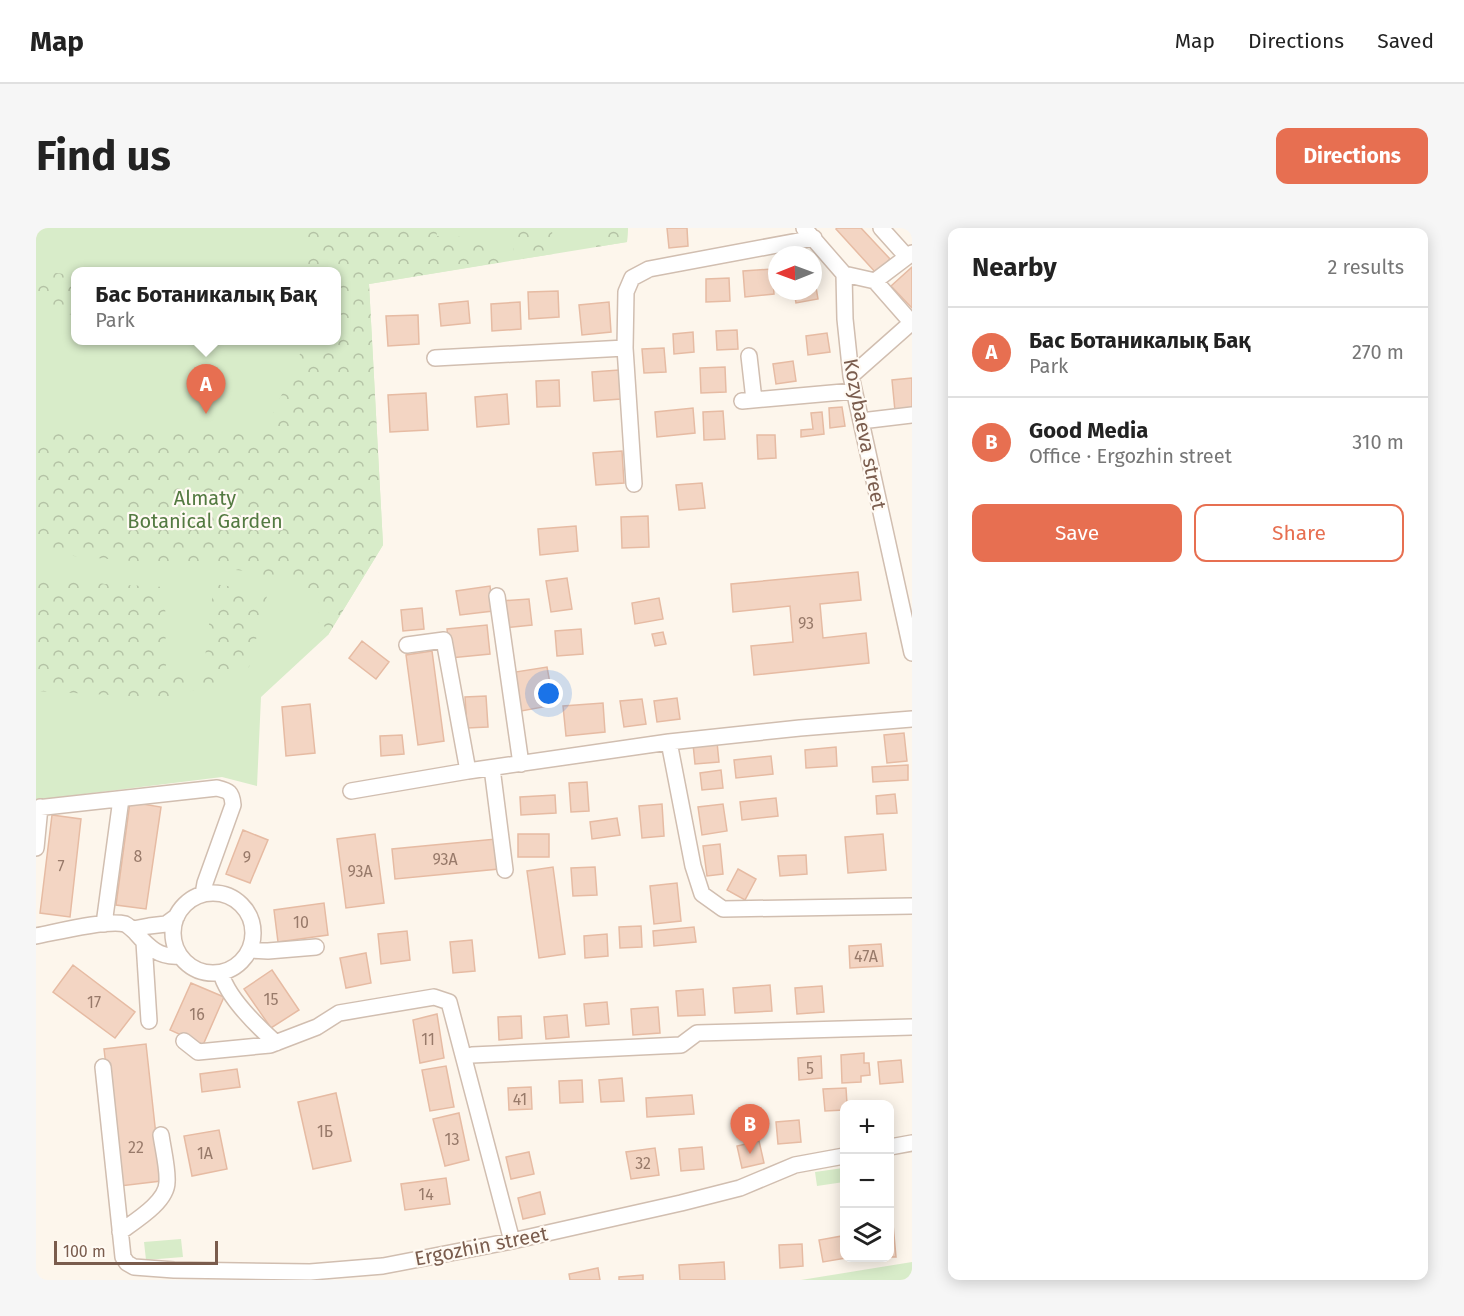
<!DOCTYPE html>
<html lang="en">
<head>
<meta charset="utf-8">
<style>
	body { margin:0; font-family:"Fira Sans",sans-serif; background:#f6f6f6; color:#222 }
	.controls { position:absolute; right:18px; bottom:18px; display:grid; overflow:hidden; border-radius:12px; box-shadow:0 3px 15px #0003 }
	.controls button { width:54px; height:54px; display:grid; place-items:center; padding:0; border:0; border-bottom:2px solid #e0e0e0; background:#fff; color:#222; font:30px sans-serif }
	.compass { position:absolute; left:732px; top:18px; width:54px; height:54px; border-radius:50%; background:#fff; box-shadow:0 3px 15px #0003; rotate:269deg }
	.scale { position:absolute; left:18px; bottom:15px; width:164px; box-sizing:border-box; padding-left:6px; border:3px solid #7a5c4d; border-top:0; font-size:16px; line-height:21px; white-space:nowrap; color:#7a5c4d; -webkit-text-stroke:4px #fffaf3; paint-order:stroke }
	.you { position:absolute; left:513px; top:466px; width:21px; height:21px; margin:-15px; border:4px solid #fff; border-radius:50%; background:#1a73e8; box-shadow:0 0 0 9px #1a73e833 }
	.badge { display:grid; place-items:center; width:39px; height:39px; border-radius:50%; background:#e76f51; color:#fff; font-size:20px; font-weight:700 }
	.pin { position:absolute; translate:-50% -50px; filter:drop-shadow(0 2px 3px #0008) }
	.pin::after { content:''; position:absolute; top:32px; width:21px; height:18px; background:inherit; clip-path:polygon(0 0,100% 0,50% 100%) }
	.popup { position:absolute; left:35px; top:39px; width:270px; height:78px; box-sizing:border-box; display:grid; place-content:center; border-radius:12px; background:#fff; filter:drop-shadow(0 2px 4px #0005); font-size:20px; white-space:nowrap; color:#767676 }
	.popup b { font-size:22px; color:#222 }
	.popup::after { content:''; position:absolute; left:50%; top:100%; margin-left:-12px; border:12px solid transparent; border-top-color:#fff }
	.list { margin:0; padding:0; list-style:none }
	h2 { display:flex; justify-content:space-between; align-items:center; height:78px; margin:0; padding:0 24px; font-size:26px }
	h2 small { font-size:20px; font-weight:400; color:#767676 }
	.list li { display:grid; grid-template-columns:39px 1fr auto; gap:18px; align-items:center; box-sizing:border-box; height:90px; padding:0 24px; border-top:2px solid #e0e0e0 }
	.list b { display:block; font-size:22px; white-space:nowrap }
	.list p { margin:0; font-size:20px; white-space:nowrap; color:#767676 }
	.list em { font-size:20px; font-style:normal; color:#767676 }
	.actions { display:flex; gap:12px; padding:18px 24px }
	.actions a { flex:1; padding:14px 0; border:2px solid #e76f51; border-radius:12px; text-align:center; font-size:21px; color:#e76f51 }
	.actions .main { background:#e76f51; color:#fff }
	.icon { flex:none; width:33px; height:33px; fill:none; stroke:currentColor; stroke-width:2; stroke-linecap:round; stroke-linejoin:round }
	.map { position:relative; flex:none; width:876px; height:1052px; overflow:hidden; border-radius:12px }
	header { display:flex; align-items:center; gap:36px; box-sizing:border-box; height:84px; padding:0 30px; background:#fff; border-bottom:2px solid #e0e0e0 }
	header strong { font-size:28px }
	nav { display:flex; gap:33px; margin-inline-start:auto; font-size:21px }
	.intro { display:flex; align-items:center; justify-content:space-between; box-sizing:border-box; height:144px; padding:0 36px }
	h1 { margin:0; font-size:42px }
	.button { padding:15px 27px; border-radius:12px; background:#e76f51; color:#fff; font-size:21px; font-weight:700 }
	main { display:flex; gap:36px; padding:0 36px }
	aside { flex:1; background:#fff; border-radius:12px; box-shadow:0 3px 15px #0003 }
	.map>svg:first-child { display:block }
	.green { fill:#d8ecc9; fill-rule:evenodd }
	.forest { fill:url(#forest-crowns) }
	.building { fill:#f3d5c3; stroke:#e6bba3; stroke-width:1.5 }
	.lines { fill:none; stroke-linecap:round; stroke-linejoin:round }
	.minor-casing { stroke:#d1beb0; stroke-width:18 }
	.minor { stroke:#fff; stroke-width:15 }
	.labels { text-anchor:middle; stroke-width:4.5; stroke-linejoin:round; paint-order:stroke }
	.number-label { font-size:16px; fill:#987a6a }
	.street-label { font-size:20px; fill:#7a5c4d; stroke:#fffaf3 }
	.park-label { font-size:20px; fill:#537a41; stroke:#fffaf3 }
</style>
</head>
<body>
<header>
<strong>Map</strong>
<nav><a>Map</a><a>Directions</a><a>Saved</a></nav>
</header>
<div class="intro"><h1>Find us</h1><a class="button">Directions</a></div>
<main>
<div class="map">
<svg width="876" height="1052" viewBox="0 0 876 1052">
	<defs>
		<pattern id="forest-crowns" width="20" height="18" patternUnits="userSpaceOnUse" patternTransform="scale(1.5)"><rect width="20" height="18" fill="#d8ecc9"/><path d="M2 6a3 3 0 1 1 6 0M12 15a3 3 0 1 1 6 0" fill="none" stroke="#b4c2a5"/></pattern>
	</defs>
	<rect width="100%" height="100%" fill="#fdf6ec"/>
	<path class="green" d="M0,0H592L591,14L333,56L347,317L292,407L225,469L221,558L186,549L0,572ZM39,44H300V112H39Z
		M807,940L808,954L781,958L779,944Z
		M145,1011L147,1029L110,1032L108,1014Z
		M876,1034V1052H765Z"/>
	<path class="forest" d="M268,0H400L401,8L454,10L466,34L333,56L347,317L292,407L278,373L257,354L211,343L26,327L0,318V199L228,206L268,117L239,113L300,112V44L270,43Z
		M475,0H516L517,26L479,32Z
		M562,0H592L591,14L560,19Z
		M0,43L39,47V87L0,82Z
		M0,344L69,356L129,359L130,448L167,446L178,356L232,364L213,439L186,454L131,470L0,463Z"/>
	<path class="building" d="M631,0H651L652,18L633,20Z
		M801,0H825L854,31L840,45L800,1Z
		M876,39V80L855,58Z
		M736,41L738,66L709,69L707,43Z
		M777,42L782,71L760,75L758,63H777Z
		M693,50L694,73L670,74V51Z
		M522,63L523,89L493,91L492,64Z
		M432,73L434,95L405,98L403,76Z
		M484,74L485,101L456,103L455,76Z
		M573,74L575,104L546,107L543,77Z
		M382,87L383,116L352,118L350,88Z
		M701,102L702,121L681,122L680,103Z
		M657,104L658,124L638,126L637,106Z
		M791,105L794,124L772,127L770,108Z
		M628,120L630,144L608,145L606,121Z
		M757,133L760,153L740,156L737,136Z
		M689,139L690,164L665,165L664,140Z
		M583,142L585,171L558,173L556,144Z
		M876,150V181L859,183L856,152Z
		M523,152L524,178L501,179L500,153Z
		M390,165L392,202L354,204L352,167Z
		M471,166L473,196L441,199L439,169Z
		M806,179L809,198L794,200L793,180Z
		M657,180L659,205L621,209L619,184Z
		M687,183L689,211L668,212L667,184Z
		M786,184L788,206L765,209V202L777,201L775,185Z
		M721,207H739L740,230L722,231Z
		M586,223L588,255L560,257L557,225Z
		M666,255L669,280L643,282L640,257Z
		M612,288L613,319L586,320L585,289Z
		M540,298L542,323L504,327L502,301Z
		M822,344L825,372L784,376L787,410L830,405L833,435L718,447L715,418L757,414L754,378L697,384L695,356Z
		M531,350L536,381L515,384L510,353Z
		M454,358L457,383L424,387L420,363Z
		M623,370L627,391L599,396L596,375Z
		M493,371L496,397L467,400L465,373Z
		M386,380L388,401L367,403L365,382Z
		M451,397L454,426L414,430L411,401Z
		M545,401L547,426L521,428L519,403Z
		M627,404L630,416L619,418L616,406Z
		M326,413L353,434L340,451L313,430Z
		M396,423L408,513L382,517L370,427Z
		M511,439L518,477L480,484L473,445Z
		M450,468L452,499L431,500L429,469Z
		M641,470L644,491L621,494L618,473Z
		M606,471L610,496L588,499L584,473Z
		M567,475L569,504L530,508L527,478Z
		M274,476L279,525L250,528L246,479Z
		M868,505L871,533L851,535L848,507Z
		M366,507L368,526L345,528L344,508Z
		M681,514L683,534L659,536L657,516Z
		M800,519L801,538L770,540L769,522Z
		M735,528L737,546L700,550L698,532Z
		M872,537V552L837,554L836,539Z
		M685,542L687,560L666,562L664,545Z
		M551,554L553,583L535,584L533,555Z
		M859,566L861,585L841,586L840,568Z
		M519,567L520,585L485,587L484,569Z
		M740,570L742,588L706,592L704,574Z
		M94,574L125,579L110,681L80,677Z
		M626,576L628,608L606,610L603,578Z
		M687,576L691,603L666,607L662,579Z
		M16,587L45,591L34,689L4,685Z
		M581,590L584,607L556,611L554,594Z
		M207,602L232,612L214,655L190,646Z
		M339,606L348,675L310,680L301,611Z
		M482,606H513V629H482Z
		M847,606L850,642L812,645L809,609Z
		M460,611L463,641L359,651L356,621Z
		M684,616L687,646L671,648L667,618Z
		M770,627L771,646L744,648L742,628Z
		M517,639L529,726L503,730L491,643Z
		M559,639L561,667L537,668L535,640Z
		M702,641L720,651L709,672L691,662Z
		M641,655L645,693L618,696L614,658Z
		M288,675L292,707L242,714L238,682Z
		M605,698L606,719L584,720L583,699Z
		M658,699L660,714L618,718L617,703Z
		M371,703L374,732L345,736L342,706Z
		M571,706L572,728L549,730L548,708Z
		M436,712L439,743L417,745L414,714Z
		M845,716L847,738L814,740L813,718Z
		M330,725L335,755L310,760L304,730Z
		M37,737L99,784L79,810L17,764Z
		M236,742L263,782L235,800L208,761Z
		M155,755L188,769L167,817L134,802Z
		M734,757L736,783L699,785L697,760Z
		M786,758L788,784L761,786L759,760Z
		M667,761L669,787L642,788L640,763Z
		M571,774L573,796L550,798L548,776Z
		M622,779L624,805L597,807L595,781Z
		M401,786L408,830L384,835L377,792Z
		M531,787L533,809L510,811L508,789Z
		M485,788L486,810L463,812L462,789Z
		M110,816L125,953L84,958L68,821Z
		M828,825V835H833L834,847L825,848V854L806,855L805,827Z
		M785,828L786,850L763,852L762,830Z
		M865,832L867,854L844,856L842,834Z
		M410,838L418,879L394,883L386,842Z
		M201,841L204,859L166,864L164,846Z
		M586,850L588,873L565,874L563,852Z
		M546,852L547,874L524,875L523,853Z
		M495,859L496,881L473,882L472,860Z
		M810,860L811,876H808V882L789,883L787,861Z
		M300,865L315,933L277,941L262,874Z
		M656,867L658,886L611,889L610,870Z
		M423,885L433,932L409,938L397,891Z
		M763,892L765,914L742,916L740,894Z
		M183,902L191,941L156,948L148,908Z
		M723,913L728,935L706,940L701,918Z
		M666,919L668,941L645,943L643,921Z
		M619,920L623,947L595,951L590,924Z
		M493,924L498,946L475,951L470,929Z
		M410,950L414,976L369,982L365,956Z
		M854,963L860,1029H854Z
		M504,964L509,986L487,991L482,970Z
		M806,1008L808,1030H810L787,1034L783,1012Z
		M766,1016L767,1038L744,1040L743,1017Z
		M688,1034L689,1052H644L643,1037Z
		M562,1040L564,1052H534L533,1046Z
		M607,1047V1052H583V1049Z"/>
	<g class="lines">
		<defs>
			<path id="minor" d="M768,0L808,46L809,91L815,148L876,425
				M845,0L871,29
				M808,46L839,53L876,25
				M839,53L875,94
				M713,128L718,172
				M399,130L589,120
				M815,148L876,94
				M706,173L818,163
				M825,193L876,187
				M598,256L589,120L590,64L596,50L613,41L778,10
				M461,368L485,536
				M371,417L408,412L432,543
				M633,514L657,638L666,666L687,681L876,678
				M456,540L469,642
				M315,563L432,543L633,514L764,500L876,491
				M0,580L181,560C193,563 196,564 197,577L169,655L167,666
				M0,620L4,579
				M137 705a40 40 0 1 1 80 0a40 40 0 1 1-80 0Z
				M68,696L85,571
				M97,701L113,698L130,696L141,688
				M0,708C21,704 71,691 89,696C93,698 97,702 100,705C113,720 124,730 144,728
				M108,714L113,793
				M214,722L232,723L280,719
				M185,745C191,769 221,798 240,815
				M148,813L162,824L234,817L281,799L303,785L398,769L413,774L476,1013
				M436,827L645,817L661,805L876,799
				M67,839L87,1029L91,1035L98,1039L138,1042L274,1044L347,1038L476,1013L645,975L704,960L759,937L808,928
				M854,919L876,915
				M84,1004C99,993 131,974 131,954C132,941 127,921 125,907"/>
		</defs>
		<use href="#minor" class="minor-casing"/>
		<use href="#minor" class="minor"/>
	</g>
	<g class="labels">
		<g class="number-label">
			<text x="770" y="401">93</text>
			<text x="102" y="634">8</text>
			<text x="211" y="635">9</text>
			<text x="409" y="637">93А</text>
			<text x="25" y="644">7</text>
			<text x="324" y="649">93А</text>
			<text x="265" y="700">10</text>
			<text x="830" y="734">47А</text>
			<text x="235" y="777">15</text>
			<text x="58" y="780">17</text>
			<text x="161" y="792">16</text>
			<text x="392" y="817">11</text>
			<text x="774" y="846">5</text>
			<text x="484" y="877">41</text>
			<text x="289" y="909">1Б</text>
			<text x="416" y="917">13</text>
			<text x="100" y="925">22</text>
			<text x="169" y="931">1А</text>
			<text x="607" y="941">32</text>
			<text x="390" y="972">14</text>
		</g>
		<g class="street-label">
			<text transform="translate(829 206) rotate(79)" y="7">Kozybaeva street</text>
			<text transform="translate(445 1018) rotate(-11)" y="7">Ergozhin street</text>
		</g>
		<g class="park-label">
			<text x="169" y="277">Almaty<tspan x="169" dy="23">Botanical Garden</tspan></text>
		</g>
	</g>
</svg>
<div class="controls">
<button>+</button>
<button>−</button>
<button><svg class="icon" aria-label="layers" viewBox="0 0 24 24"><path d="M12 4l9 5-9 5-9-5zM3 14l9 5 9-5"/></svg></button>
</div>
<svg class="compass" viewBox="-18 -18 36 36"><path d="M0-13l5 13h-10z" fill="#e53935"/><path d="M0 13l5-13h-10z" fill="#767676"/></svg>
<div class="scale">100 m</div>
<div class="you"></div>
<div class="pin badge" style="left:170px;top:186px">A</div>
<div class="popup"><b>Бас Ботаникалық Бақ</b>Park</div>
<div class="pin badge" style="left:714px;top:926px">B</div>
</div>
<aside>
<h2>Nearby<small>2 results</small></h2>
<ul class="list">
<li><span class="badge">A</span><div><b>Бас Ботаникалық Бақ</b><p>Park</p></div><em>270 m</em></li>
<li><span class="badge">B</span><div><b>Good Media</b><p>Office · Ergozhin street</p></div><em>310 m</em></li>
</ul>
<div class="actions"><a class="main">Save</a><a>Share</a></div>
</aside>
</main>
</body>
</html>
